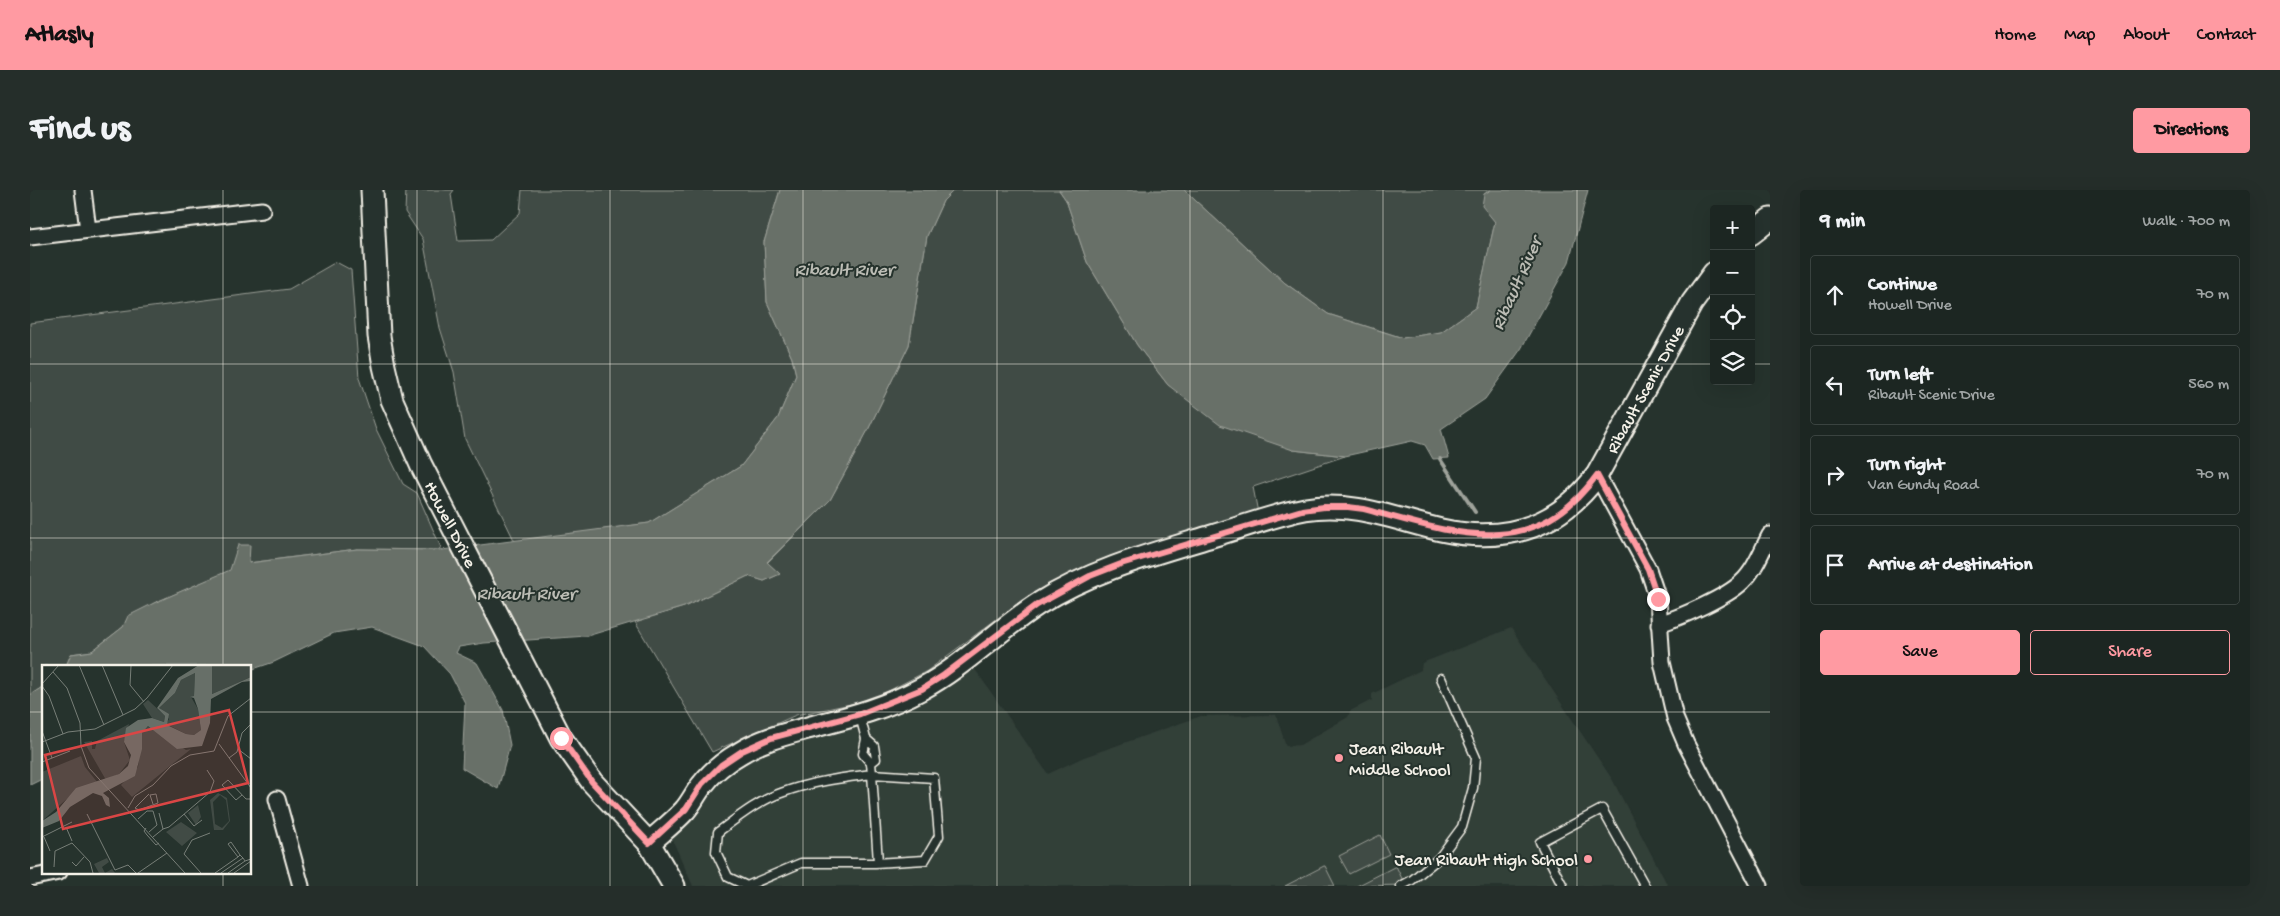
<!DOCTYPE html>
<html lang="en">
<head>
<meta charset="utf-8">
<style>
	body { margin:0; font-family:"Gochi Hand",sans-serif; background:#252e2a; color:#f1f3f6 }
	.controls { position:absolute; right:15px; top:15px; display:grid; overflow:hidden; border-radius:5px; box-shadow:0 5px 20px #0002 }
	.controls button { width:45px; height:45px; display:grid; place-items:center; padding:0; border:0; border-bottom:1px solid #3a4340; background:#1c2622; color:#f1f3f6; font:25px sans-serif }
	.stop { position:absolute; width:15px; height:15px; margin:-11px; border:4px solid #ff9aa2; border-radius:50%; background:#fff }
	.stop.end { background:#ff9aa2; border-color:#fff; box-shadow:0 1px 5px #0008 }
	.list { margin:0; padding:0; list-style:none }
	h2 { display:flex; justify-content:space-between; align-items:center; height:65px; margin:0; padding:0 20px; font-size:21px }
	h2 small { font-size:16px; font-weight:400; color:#a0a5a5 }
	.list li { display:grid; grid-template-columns:32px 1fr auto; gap:15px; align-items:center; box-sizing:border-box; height:80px; margin:0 10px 10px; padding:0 10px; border:1px solid #3a4340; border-radius:5px }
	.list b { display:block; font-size:19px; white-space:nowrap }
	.list p { margin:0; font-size:16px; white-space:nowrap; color:#a0a5a5 }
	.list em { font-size:16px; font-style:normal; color:#a0a5a5 }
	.actions { display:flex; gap:10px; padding:15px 20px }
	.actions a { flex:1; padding:11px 0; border:1px solid #ff9aa2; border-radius:5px; text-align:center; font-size:18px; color:#ff9aa2 }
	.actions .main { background:#ff9aa2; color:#111 }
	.icon { flex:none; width:28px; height:28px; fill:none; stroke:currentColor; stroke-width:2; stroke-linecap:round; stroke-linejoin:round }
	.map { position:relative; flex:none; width:1740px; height:696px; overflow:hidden; border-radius:5px }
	header { display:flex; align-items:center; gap:30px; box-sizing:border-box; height:70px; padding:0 25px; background:#ff9aa2; color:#111 }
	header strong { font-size:24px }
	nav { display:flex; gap:28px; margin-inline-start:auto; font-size:18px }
	.intro { display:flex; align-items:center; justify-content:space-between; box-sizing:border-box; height:120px; padding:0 30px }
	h1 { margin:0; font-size:35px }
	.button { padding:12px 22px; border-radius:5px; background:#ff9aa2; color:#111; font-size:18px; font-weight:700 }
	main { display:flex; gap:30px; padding:0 30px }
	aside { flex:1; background:#1c2622; border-radius:5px; box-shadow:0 5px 20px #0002 }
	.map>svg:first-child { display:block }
	.built { fill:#333f39 }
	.green { fill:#414b45; stroke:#9a9e96 }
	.water { fill:#676f68; stroke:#9fa39b }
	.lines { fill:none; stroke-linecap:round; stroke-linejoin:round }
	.stream { stroke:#9fa39b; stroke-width:4 }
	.lane-casing { stroke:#f4f1e8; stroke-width:11 }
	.street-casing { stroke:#f4f1e8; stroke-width:19 }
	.secondary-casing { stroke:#f4f1e8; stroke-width:25 }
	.lane { stroke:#26332d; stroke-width:8 }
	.street { stroke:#26332d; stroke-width:15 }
	.secondary { stroke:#26332d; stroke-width:21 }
	.route { stroke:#ff9aa2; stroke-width:6 }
	.grid { fill:none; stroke:#f4f1e8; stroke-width:1; stroke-opacity:0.55 }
	.poi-dot { fill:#ff9aa2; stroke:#26332d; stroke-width:2 }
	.labels { text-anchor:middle; stroke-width:4; stroke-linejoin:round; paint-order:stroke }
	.street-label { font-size:18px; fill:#f4f1e8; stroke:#26332d }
	.poi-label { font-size:18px; fill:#f4f1e8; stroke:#26332d; text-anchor:start }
	.water-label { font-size:19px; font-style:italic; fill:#bcbdb5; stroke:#26332d }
	.inset-road { fill:none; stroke:#787f78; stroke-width:1 }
	.view { fill:#da4645; fill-opacity:0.15; stroke:#da4645; stroke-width:2.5 }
	.inset-edge { fill:none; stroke:#f4f1e8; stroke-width:2.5 }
</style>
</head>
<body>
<header>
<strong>Atlasly</strong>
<nav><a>Home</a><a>Map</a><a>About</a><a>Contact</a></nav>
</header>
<div class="intro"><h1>Find us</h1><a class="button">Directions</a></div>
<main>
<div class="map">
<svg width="1740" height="696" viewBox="0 0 1740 696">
	<rect width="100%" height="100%" fill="#26332d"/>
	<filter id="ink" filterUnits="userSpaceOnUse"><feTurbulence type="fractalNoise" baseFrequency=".02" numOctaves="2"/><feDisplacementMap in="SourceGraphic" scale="10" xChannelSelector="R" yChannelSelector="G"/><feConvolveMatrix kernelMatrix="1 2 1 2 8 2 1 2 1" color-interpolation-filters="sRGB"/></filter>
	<g filter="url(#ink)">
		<path class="built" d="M1481,438L1582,589L1638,696H663L642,649L679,597L710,570L942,475L1018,584L1054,567L1171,526L1246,525L1256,556L1270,555L1318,527L1320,521L1342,510V504L1391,480L1392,473Z"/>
		<path class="green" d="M376,0H424L421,4L428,51L461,50L490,23L492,0H750L734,52L737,112L762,168L766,185L748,228L711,276L619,333L485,352L435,249L424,182L410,138L393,49L375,22Z
			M924,0H1029L1036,10L1057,72L1107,155L1138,195L1263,260L1315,266L1223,297L1228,323L1083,367L992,410L897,481L841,510L766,525L682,562L605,432L654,417L718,386L734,391L750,384L737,373L800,310L838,240L879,155L897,46L913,11Z
			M1154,0H1461L1454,4L1465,32L1446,117L1411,142L1373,148L1298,124L1255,93Z
			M306,72L321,80L329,188L346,239L373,294L387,303L412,360L327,359L218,373L124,413L62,461L41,464L36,476H14V496L0,505V133L259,99Z
			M1350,645L1359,664L1319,684L1309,666Z
			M1295,676L1305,696H1255L1294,676Z
			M1366,676L1375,695L1327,696Z"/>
		<path class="water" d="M750,0H924L913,11L897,46L879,155L838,240L800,310L737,372L750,384L734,391L718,386L654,417L557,446L454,453L429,457L426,463L447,473L473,520L480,555L468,599L432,578L435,513L420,484L394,456L342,437L304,443L244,472L220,480V476H36L41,464L62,461L93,437L98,426L124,413L200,380L208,355H220L219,373L327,359L412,360L619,333L711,276L748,228L766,185L762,168L737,112L734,52Z
			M1029,0H1154L1255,93L1298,124L1373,148L1411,142L1446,117L1465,32L1452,16L1454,4L1461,0H1558L1539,72L1491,159L1455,209L1411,239L1419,268L1403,269L1395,255L1382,251L1315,266L1263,260L1190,235L1138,195L1107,155L1057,72L1036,10Z
			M14,496V588L0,595V505Z"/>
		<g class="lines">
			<path class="stream" d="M1410,269L1445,322"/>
			<defs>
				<path id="lane" d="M830,526L836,549L833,564L841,573L846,569L844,556L836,549
					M841,573L842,584C811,588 780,592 751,603C728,611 707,628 688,642L686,662L698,687L717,696L771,673H845L895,670L909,646L904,588L842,584L848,672
					M1371,696L1382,690L1409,668L1432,637L1443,598L1446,568L1411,488
					M1533,696L1510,652L1572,619L1615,696"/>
				<path id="street" d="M53,0L58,40
					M0,47L232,20
					M1567,285L1618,379L1628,409L1632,472L1645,528L1656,554L1730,696
					M1629,434C1651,427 1697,407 1712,392C1725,380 1732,360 1740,345
					M247,609L271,696
					M0,688L29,682"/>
				<g id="secondary">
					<path id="s1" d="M342,0L349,146L354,176L362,210L391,275L531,548L562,592L619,653L644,696"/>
					<path d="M1721,44L1740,29"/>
					<path id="s2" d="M619,653C631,642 644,632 655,620C662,612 666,602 673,594C683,581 696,571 710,563C732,549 760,543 785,536C821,527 858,517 891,499C934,476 968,440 1008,414C1062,380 1122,364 1182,346C1213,337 1244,325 1275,319C1324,311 1364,329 1411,340C1475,354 1528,338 1567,285L1662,113L1684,83"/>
				</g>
			</defs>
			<use href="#lane" class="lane-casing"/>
			<use href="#street" class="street-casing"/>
			<use href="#secondary" class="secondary-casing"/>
			<use href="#lane" class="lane"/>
			<use href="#street" class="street"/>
			<use href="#secondary" class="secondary"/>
		</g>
	</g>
	<g class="lines" filter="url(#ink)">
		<path class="route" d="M531,548L562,592L619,653L656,619L672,594L691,575L712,561L741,548L830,524L892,499L914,485L1007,415L1060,386L1091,374L1272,320L1294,317H1318L1334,319C1423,343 1502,374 1567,285L1618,379L1628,409"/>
	</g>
	<path class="grid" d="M193,0V476M387,0V696M580,0V696M773,0V696M967,0V696M1160,0V696M1353,0V696M1547,0V696M0,174H1684M1721,174H1740M0,348H1740M0,522H14M220,522H1740M193,682V696"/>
	<g class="poi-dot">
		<circle cx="1309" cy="568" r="5"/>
		<circle cx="1558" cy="669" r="5"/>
	</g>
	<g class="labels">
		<g class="street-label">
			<text dy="6" stroke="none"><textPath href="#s2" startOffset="1164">Ribault Scenic Drive</textPath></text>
			<text dy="6" stroke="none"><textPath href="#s1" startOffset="349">Howell Drive</textPath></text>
		</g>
		<g class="poi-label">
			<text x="1319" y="564">Jean Ribault<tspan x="1319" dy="21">Middle School</tspan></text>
			<text x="1548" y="675" text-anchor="end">Jean Ribault High School</text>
		</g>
		<g class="water-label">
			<text x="814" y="85">Ribault River</text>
			<text transform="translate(1485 93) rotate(-66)" y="7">Ribault River</text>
			<text x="496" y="409">Ribault River</text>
		</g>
	</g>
	<g transform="translate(12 475)">
		<rect width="209" height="209" fill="#26332d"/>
		<path d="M170,0H209V12L170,29ZM153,8L152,32H149L156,44L159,65L152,70L144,69L124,59L127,54L117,43L133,28L139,15ZM106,35L123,51L122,57L110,53L101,39ZM87,59L82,77L88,95L77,109L64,115L42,77L50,76V84H53L55,76ZM106,61L144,85L149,84L90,132L79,120L96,102L100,68ZM39,91L43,102L56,118L36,124L0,156V107ZM176,128L185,133L188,156L181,165H172L168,135ZM178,130L184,135L187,156L180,163L173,159L171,137ZM156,140L159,152L154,160L146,148ZM139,157L155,168L140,181L124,167ZM65,193L67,197L60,202L63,208L70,204L73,208H57L52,199Z" fill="#414b45" fill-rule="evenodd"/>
		<path d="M157,0H170V29L209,12V16L200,17L169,34L168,58L160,81L135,84L106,61L100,68V84L93,111L61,128L67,133L68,142L64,140L60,131L51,128L28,142L17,156L0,163V156L14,147L34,123L77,109L86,101L89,90L82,77L84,63L96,55L110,53L122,57L123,51L115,43L136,13ZM153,8L152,31L148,32L152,33L156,44L159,65L152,70L144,69L125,60L127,49L117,43L133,28L139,15Z" fill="#676f68" fill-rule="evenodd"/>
		<path class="inset-road" d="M37,0L62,60M60,0L81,50M86,0H102M89,1L88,20L102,37M11,7L25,23L38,58L39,81L47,103L143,208M0,19L17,0M0,21L7,31L21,69M0,66L10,93M0,77L26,67L53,64L93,44L105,33L131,0M177,79L209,123M196,84L209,94M187,93L195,87L200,68L209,59M0,97L28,86M107,129L93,143L97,145L116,138L114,129L108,130L111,139M200,130L194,135L180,120L186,115L204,134H209M86,143L93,131L111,120L129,101L148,90L172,86L186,51L209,33M45,149L73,205L86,200L94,208M142,149L152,161L160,155M96,154L105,146H111L115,160L107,167M24,162L30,176M104,163L102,166L105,170L114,180L117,178M121,164L127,162L168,127L172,116L165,105M0,172L30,157M2,172L8,186M111,172L121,164L117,148M198,190L196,192L186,179L189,177L198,190L201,193L203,196L209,194M30,197L34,201L42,192M12,202L13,186L30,178L48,197L51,208M96,208L125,188M159,208L142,189L150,175L168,168M173,208L196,192M179,208L201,193M186,208L203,196M192,208L209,196"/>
		<path class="view" d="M187,45L206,118L21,164L3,90Z"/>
		<rect width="209" height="209" class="inset-edge"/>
	</g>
</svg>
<div class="controls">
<button>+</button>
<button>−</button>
<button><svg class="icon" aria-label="locate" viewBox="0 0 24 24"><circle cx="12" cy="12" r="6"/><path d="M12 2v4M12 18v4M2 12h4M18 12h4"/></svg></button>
<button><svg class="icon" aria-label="layers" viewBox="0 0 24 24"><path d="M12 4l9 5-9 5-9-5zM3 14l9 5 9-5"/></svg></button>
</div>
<div class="stop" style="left:531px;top:548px"></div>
<div class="stop end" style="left:1628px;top:409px"></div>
</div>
<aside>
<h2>9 min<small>Walk · 700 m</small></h2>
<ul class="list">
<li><svg class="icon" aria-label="ahead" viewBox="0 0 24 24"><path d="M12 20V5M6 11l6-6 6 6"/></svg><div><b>Continue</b><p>Howell Drive</p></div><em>70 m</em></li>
<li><svg class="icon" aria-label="left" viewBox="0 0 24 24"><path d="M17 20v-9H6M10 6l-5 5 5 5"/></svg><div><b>Turn left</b><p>Ribault Scenic Drive</p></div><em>560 m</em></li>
<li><svg class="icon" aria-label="right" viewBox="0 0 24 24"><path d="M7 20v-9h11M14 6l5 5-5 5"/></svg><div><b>Turn right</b><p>Van Gundy Road</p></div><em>70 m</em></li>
<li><svg class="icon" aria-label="arrive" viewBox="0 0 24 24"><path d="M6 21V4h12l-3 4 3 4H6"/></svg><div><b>Arrive at destination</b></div></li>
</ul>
<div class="actions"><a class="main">Save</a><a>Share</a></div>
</aside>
</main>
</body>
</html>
